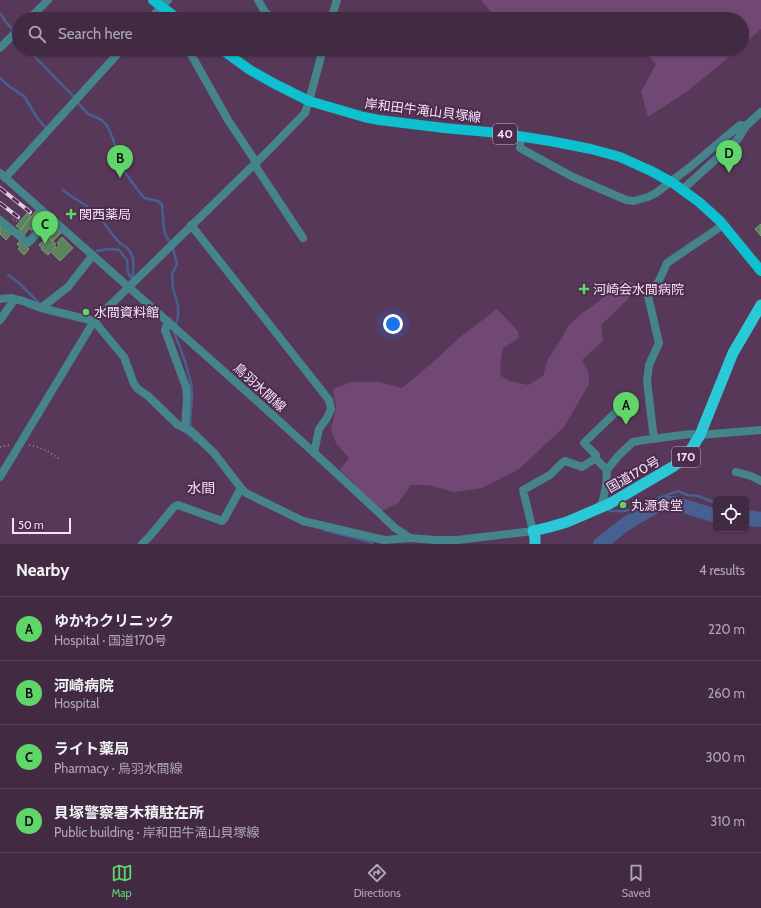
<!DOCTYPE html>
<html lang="en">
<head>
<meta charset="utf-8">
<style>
	body { margin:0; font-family:Cabin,"Noto Sans JP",sans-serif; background:#49324a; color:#f1f3f6 }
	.controls { position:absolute; right:12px; bottom:12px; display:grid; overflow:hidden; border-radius:6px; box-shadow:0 1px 3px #0004 }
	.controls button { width:36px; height:36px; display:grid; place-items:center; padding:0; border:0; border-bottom:1px solid #5a465c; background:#422a43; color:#f1f3f6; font:20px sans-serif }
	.scale { position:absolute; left:12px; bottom:10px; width:59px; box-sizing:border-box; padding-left:4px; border:2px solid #f6e2f6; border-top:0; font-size:11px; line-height:14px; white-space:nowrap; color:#f6e2f6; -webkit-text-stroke:3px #4d2d4e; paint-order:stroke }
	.you { position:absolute; left:393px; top:324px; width:14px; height:14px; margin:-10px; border:3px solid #fff; border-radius:50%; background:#1a73e8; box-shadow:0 0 0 6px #1a73e833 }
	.badge { display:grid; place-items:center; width:26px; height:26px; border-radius:50%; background:#60d56a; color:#111; font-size:13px; font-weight:700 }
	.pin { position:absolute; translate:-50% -33px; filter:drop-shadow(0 1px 2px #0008) }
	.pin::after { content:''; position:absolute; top:21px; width:14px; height:12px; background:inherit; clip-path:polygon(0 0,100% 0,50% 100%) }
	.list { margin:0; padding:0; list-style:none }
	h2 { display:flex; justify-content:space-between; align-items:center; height:52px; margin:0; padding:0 16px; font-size:17px }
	h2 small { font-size:13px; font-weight:400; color:#aea7b2 }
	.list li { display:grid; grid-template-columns:26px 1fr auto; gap:12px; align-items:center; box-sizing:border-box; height:64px; padding:0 16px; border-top:1px solid #5a465c }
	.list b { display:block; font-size:15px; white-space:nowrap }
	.list p { margin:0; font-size:13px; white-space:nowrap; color:#aea7b2 }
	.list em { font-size:13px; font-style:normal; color:#aea7b2 }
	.icon { flex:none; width:22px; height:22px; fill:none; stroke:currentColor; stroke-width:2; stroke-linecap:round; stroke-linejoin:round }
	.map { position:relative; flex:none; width:761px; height:544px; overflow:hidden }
	.search { position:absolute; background:#422a43; box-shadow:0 1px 3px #0004; left:12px; right:12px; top:12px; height:44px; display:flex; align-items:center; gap:10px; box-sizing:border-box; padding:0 14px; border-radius:22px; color:#aea7b2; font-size:15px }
	.sheet { height:308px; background:#422a43 }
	nav { display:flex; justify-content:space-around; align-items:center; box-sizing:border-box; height:56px; border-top:1px solid #5a465c; background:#422a43; font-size:11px; color:#aea7b2 }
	nav a { display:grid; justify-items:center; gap:2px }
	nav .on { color:#60d56a }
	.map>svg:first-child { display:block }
	.green { fill:#714773 }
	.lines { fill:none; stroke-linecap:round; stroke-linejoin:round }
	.stream { stroke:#485f91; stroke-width:2.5 }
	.river { stroke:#485f91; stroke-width:14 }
	.building { fill:#5d835e; stroke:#779d78 }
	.path { stroke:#a68ca7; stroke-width:1.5; stroke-dasharray:1 3; stroke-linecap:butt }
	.minor { stroke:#45848b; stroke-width:8 }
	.tertiary { stroke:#45848b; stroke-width:8 }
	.primary { stroke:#0dc0cf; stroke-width:10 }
	.trunk { stroke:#2bc9d8; stroke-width:11 }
	.rail-casing { stroke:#e2cde3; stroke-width:4 }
	.rail { stroke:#4d2d4e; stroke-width:2.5; stroke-dasharray:8; stroke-linecap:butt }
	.poi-dot { fill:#60d56a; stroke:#4d2d4e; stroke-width:1.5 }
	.labels { text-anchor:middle; stroke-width:4; stroke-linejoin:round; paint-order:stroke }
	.shield { fill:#4d2d4e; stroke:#c3acc4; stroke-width:1 }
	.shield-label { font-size:12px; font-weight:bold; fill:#f6e2f6 }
	.street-label { font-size:13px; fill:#f6e2f6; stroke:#4d2d4e }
	.poi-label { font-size:13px; fill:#f6e2f6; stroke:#4d2d4e; text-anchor:start }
	.neighbourhood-label { font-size:14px; fill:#f6e2f6; stroke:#4d2d4e }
</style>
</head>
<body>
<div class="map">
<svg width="761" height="544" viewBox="0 0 761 544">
	<rect width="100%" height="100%" fill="#583859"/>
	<path class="green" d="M481,0H761V29L742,46V19H497Z
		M529,49H739L689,90L648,117L641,92L656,64L645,52L584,56L555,54Z
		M623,280L633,283L630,297L616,311L601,325L603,341L582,360L589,374V384L564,427L519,469L482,488L454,492L428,485H411L398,503L381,511L340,470L349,458L336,443L331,430L336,407L333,389L350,382H379L402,388L431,364L460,337L497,309L518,331L519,338L503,348L500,364L501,376L510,381L528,385L543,376L548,359L560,341L568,326L581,314L603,298L613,287Z"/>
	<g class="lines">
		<path class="stream" d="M0,13L5,21L13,30
			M30,49L36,58L74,97
			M0,78L10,87L24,96L38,119L46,128
			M78,103L88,114L100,119L107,125L113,139L117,152L118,161L120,166L144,198L158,201L162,205L164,230L166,236L169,241
			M63,190C72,198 84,203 93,211C104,220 109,232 119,242C121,245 126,246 128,249C135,256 134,270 132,279
			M173,249L177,264L172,274L173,288L178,306V317L176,324
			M97,251L109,249L119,250L127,260L128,273L131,278
			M8,275L18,282L40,304
			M174,332L185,361L191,383L192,396L190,426
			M182,430L190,436
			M190,435L195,441L196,440
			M609,511H623L635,509L654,500L678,491L687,495L698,496L716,503
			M746,511L761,513
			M324,530L363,540L372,543"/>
		<path class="river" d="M746,519L761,520
			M600,544L627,523L662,503H674L716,516"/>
	</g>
	<path class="building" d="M36,211L43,217L41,220L37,218L34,222L37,225L32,231L29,228L24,235L19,231Z
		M27,213L31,216L21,230L16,226Z
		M761,224V236L755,229Z
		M0,225L11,234L6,240L0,234Z
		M56,228L61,233L53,241L48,236Z
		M48,237L56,244L54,245L56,247L48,255L41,249L42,248L39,245Z
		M62,237L73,248L60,261L52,253L59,245L57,243Z
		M20,241L29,249L24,255L18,249L20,247L17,244Z"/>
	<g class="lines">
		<path class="path" d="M13,220L14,219L17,222L20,219L21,220
			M29,445C43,448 49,451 60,460
			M0,447L10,445"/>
		<path class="minor" d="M258,0L265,12L273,19
			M29,19L48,0
			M150,19L168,0
			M0,48L19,29
			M188,49L228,120L256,162
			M521,137L520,148L571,176L626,200L634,201L648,197L656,193L690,167L740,125L746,126
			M254,164L303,238
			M5,178L122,49
			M682,190L737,140L746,126L761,112
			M0,220L28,243L51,218
			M191,225L329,400L331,409L327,418L319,429L314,453
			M0,299L11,298L23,301L41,308L94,321L124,357L134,384L138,389L148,396L178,425L190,430L214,453L241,488L246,493L303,521L384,540L410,538
			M41,308L68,287L93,255
			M0,320L15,299
			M168,321L165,330L186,387L187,398L185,428
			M654,439L647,381L649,365L659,343L648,296L649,293L659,281L667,263L723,225
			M596,459V455L584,443L625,403
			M736,472L751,476L761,481
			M599,509L603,500L606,486L607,470L618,456L633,442L644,440L690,434L700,435
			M533,531L523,490L550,475L562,463L565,461L582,467L591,461L596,459L607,470
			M142,544L150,536L174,507L178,505L222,521L224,519L241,488"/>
		<path class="tertiary" d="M331,19L337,0
			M0,173C132,291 266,406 395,528L410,538L436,540H457L533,531
			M700,435L761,430
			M0,477L94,321L269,150L305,113L309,101L323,49"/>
		<path class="primary" d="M153,0L178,19
			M221,49L250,70L275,84L309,101L364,117L379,120L444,128L499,133L550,141L591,149L620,157L651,171L673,183L699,202L720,221L761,271"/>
		<path class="trunk" d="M535,544V537L533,531L550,527L567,522L609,504L674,466L687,456L700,435L733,353L761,305"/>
		<defs>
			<path id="rail" d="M0,188L30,212
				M0,203L18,217"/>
		</defs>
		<use href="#rail" class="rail-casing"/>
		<use href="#rail" class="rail"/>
	</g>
	<g class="poi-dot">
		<path d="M69 208h4v4h4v4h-4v4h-4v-4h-4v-4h4z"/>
		<path d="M582 283h4v4h4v4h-4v4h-4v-4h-4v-4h4z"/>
		<circle cx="86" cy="312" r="4"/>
		<circle cx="623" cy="505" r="4"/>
	</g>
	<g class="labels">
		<g class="shield">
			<rect x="493" y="124" width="24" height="20" rx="3"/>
			<rect x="672" y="447" width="28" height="20" rx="3"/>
		</g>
		<g class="shield-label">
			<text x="505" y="138">40</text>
			<text x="686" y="461">170</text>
		</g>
		<g class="street-label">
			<text transform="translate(423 110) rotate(7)" y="5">岸和田牛滝山貝塚線</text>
			<text transform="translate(260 387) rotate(42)" y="5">鳥羽水間線</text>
			<text transform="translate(633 474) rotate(-30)" y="5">国道170号</text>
		</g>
		<g class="poi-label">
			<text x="79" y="219">関西薬局</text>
			<text x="593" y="294">河崎会水間病院</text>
			<text x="94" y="317">水間資料館</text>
			<text x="631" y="510">丸源食堂</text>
		</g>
		<g class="neighbourhood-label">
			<text x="201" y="493">水間</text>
		</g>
	</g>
</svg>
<div class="controls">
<button><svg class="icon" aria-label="locate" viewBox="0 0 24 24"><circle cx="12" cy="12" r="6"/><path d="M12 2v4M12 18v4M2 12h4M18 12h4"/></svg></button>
</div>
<div class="scale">50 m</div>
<div class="you"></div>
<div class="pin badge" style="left:626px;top:425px">A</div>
<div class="pin badge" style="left:120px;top:178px">B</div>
<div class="pin badge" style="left:45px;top:244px">C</div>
<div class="pin badge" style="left:729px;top:173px">D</div>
<div class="search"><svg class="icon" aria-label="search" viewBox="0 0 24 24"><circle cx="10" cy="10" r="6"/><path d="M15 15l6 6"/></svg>Search here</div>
</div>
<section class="sheet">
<h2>Nearby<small>4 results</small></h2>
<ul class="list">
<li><span class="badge">A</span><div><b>ゆかわクリニック</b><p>Hospital · 国道170号</p></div><em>220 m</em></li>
<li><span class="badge">B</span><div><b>河崎病院</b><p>Hospital</p></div><em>260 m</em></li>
<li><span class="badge">C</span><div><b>ライト薬局</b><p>Pharmacy · 鳥羽水間線</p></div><em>300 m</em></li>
<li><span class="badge">D</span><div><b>貝塚警察署木積駐在所</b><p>Public building · 岸和田牛滝山貝塚線</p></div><em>310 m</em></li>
</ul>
</section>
<nav>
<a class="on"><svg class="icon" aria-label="map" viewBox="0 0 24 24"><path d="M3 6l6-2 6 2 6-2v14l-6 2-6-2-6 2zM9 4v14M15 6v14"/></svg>Map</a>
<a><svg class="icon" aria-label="directions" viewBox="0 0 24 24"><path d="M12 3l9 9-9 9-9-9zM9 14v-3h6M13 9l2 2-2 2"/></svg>Directions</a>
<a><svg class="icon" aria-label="saved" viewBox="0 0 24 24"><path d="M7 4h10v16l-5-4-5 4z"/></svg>Saved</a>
</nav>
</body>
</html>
